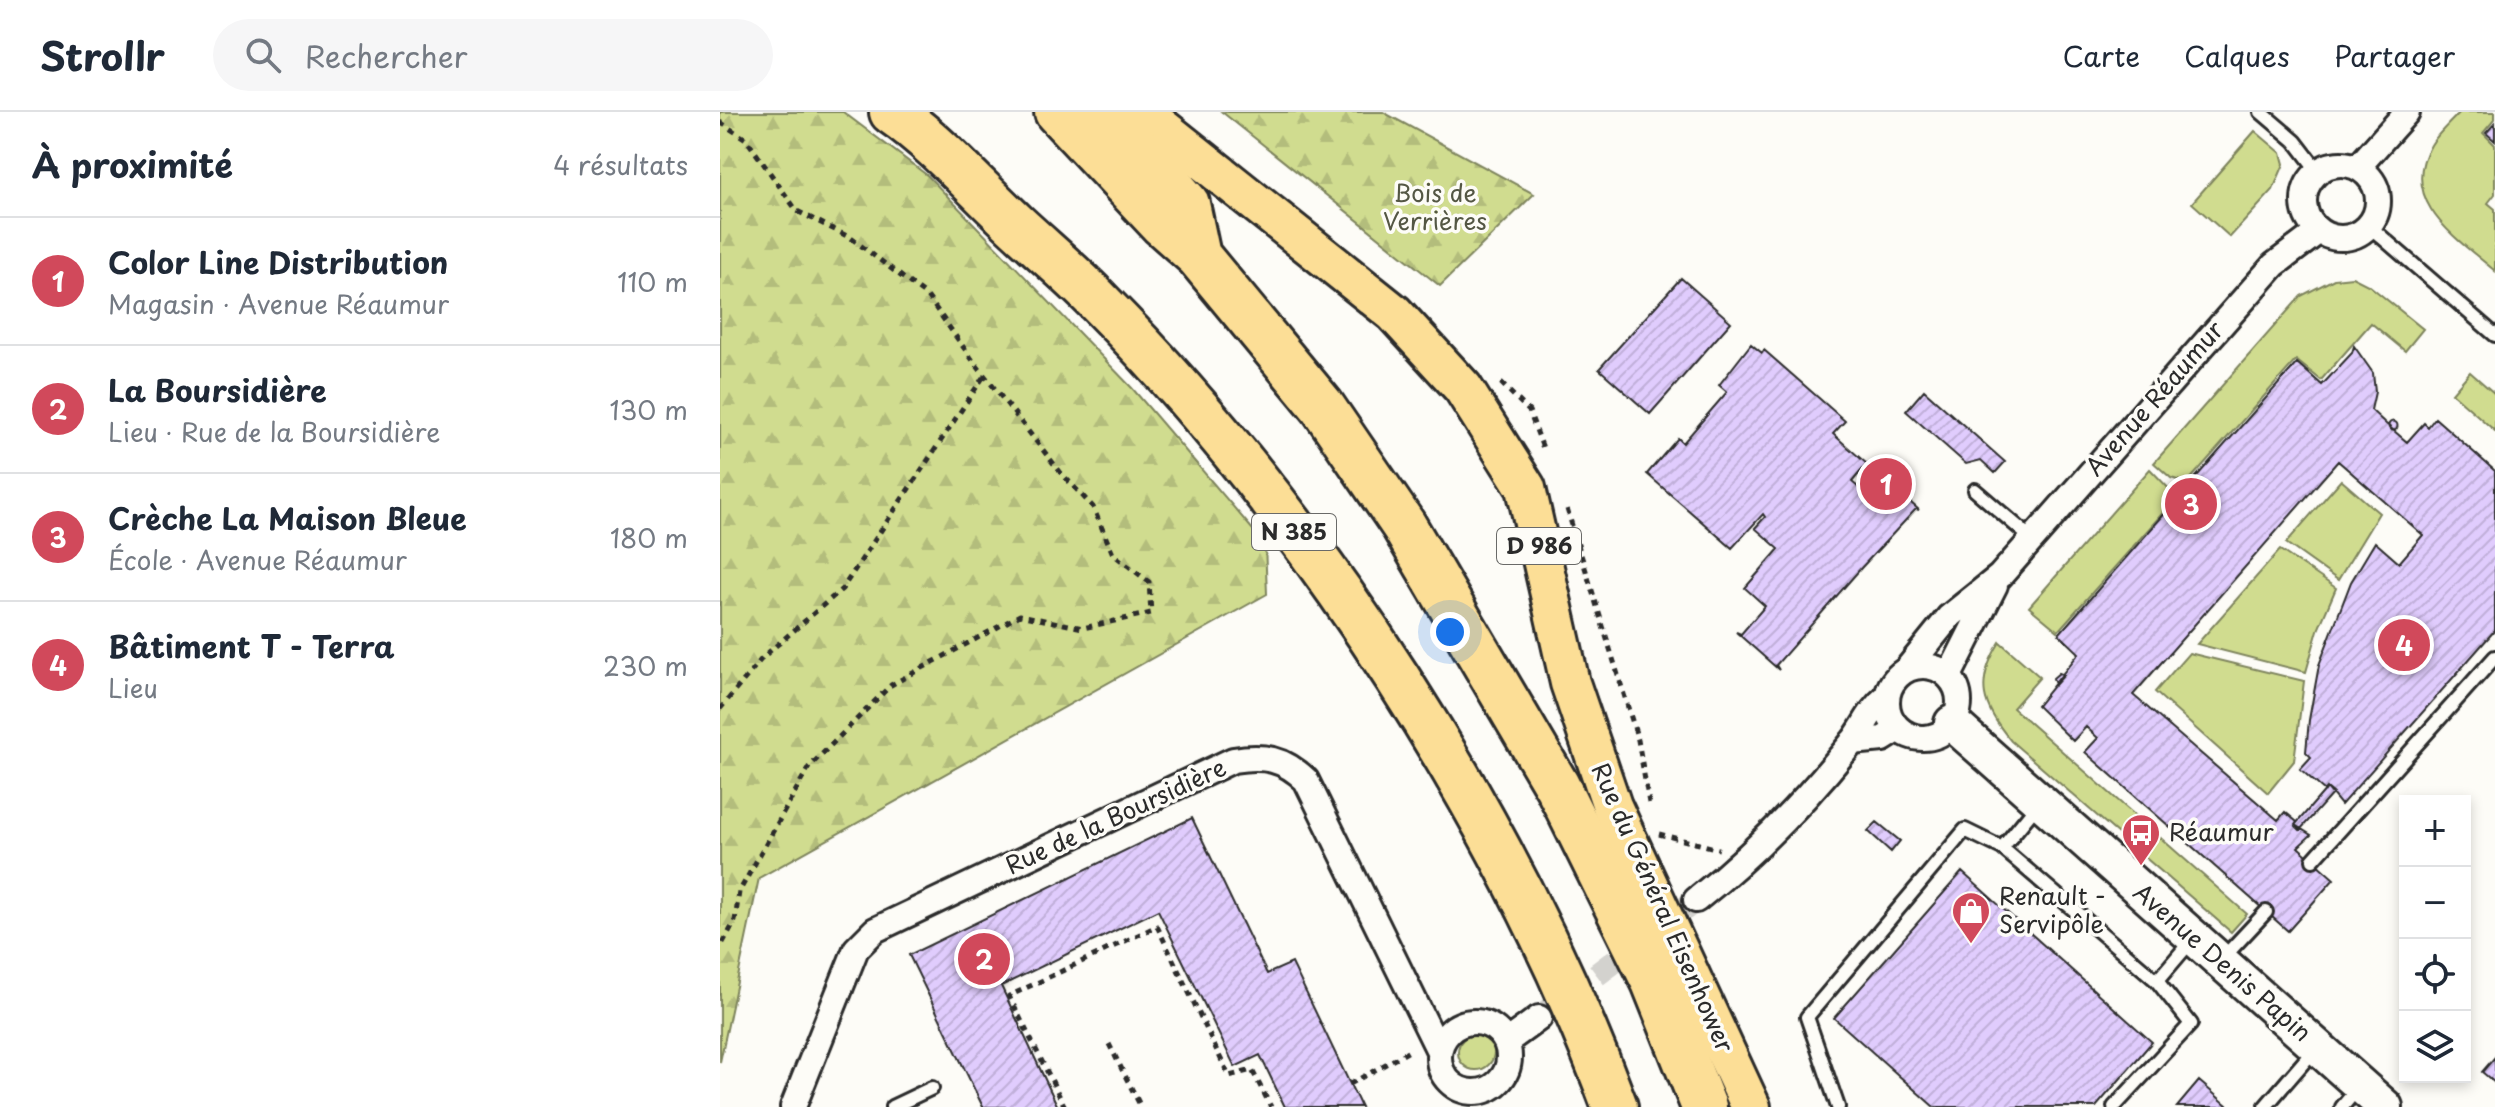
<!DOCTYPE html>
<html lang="fr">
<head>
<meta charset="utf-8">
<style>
	body { margin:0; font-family:"Playpen Sans",sans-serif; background:#f6f6f7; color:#1f2937 }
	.controls { position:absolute; right:24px; bottom:24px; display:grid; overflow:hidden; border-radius:0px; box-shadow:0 4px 12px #0003 }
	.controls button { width:72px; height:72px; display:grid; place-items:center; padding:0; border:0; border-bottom:2px solid #e0e1e3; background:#fff; color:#1f2937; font:40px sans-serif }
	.you { position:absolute; left:730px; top:520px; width:28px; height:28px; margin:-20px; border:6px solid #fff; border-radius:50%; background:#1a73e8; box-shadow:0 0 0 12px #1a73e833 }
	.badge { display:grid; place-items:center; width:52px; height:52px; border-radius:50%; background:#d1495b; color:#fff; font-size:26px; font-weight:700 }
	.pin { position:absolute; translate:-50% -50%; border:4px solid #fff; box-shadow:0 2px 8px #0006 }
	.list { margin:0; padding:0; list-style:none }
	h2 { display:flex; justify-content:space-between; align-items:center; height:104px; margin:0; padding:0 32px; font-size:34px }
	h2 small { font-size:26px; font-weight:400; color:#747a83 }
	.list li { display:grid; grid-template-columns:52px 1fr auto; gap:24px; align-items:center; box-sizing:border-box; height:128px; padding:0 32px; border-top:2px solid #e0e1e3 }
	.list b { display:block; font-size:30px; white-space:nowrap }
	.list p { margin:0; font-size:26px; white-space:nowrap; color:#747a83 }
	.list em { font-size:26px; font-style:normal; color:#747a83 }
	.icon { flex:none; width:44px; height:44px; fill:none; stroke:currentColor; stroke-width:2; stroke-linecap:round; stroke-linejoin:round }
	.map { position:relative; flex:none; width:1775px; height:995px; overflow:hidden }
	header { display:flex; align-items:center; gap:48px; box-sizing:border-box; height:112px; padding:0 40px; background:#fff; border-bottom:2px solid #e0e1e3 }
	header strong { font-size:38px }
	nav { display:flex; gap:44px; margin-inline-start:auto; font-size:28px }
	.search { width:560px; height:72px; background:#f6f6f7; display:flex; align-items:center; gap:20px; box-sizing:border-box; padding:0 28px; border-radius:44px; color:#747a83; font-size:30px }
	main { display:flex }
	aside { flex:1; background:#fff }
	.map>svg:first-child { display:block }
	.grass { fill:#d0dc8f; stroke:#7e845d; stroke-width:2 }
	.forest { fill:url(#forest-firs); stroke:#7e845d; stroke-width:2 }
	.building { fill:url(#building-hatch); stroke:#2b2b2b; stroke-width:2 }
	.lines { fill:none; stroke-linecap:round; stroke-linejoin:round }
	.street-tunnel { stroke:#d3d2ce; stroke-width:24; stroke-dasharray:24 12; stroke-linecap:butt }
	.lane-casing { stroke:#2b2b2b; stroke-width:18 }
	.street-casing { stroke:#2b2b2b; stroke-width:30 }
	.secondary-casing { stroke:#2b2b2b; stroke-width:40 }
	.primary-casing { stroke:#2b2b2b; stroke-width:44 }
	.highway-casing { stroke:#2b2b2b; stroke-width:50 }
	.path { stroke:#2b2b2b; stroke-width:5; stroke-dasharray:6 6; stroke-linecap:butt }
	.lane { stroke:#fdfcf7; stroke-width:12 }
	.street { stroke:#fdfcf7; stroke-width:24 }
	.secondary { stroke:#fdfcf7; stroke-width:34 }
	.primary { stroke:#fcde96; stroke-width:38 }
	.highway { stroke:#fcde96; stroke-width:44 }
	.labels { text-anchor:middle; stroke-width:7; stroke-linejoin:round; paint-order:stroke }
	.shield { fill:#fdfcf7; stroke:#6a6a68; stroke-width:2 }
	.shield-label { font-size:22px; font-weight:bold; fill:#2b2b2b }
	.park-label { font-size:24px; fill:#545744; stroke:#fdfcf7 }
	.street-label { font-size:24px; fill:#2b2b2b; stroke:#fdfcf7 }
	.poi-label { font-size:24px; fill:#2b2b2b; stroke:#fdfcf7; text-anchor:start }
</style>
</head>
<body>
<header>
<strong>Strollr</strong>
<div class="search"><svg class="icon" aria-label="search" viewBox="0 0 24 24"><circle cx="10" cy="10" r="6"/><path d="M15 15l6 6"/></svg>Rechercher</div>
<nav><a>Carte</a><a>Calques</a><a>Partager</a></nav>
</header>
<main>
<aside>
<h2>À proximité<small>4 résultats</small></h2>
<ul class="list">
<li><span class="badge">1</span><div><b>Color Line Distribution</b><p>Magasin · Avenue Réaumur</p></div><em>110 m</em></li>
<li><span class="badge">2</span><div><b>La Boursidière</b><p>Lieu · Rue de la Boursidière</p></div><em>130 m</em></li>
<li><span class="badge">3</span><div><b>Crèche La Maison Bleue</b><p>École · Avenue Réaumur</p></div><em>180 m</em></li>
<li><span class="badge">4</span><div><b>Bâtiment T - Terra</b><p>Lieu</p></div><em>230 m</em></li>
</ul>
</aside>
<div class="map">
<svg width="1775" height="995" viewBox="0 0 1775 995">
	<defs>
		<pattern id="forest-firs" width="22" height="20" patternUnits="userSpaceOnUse" patternTransform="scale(2)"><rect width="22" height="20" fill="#d0dc8f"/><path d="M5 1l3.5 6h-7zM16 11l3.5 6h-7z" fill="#b3bd7c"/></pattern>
		<pattern id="building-hatch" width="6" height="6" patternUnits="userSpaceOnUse" patternTransform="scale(2)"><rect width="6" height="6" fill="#e0ccfd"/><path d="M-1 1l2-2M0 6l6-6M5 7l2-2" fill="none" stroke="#c0afd9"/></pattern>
	</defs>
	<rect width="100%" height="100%" fill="#fdfcf7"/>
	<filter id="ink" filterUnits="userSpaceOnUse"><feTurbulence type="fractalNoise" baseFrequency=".0125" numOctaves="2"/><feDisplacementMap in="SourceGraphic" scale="16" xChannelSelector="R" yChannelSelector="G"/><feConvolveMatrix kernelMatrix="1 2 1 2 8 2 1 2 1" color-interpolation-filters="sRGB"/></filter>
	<g filter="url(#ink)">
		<path class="grass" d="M1740,0H1775V7L1763,21L1775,33V82L1768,91L1775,97V159C1738,127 1677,89 1711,33C1718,21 1731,10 1740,0Z
			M1535,19L1561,41L1564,52L1553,78L1510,125L1472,91Z
			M1632,165L1650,174L1703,217L1685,239L1651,211L1601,268L1576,248L1467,371L1451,366L1434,351L1581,184L1614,167Z
			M1750,260L1775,282V319L1732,281Z
			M1430,357L1457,385L1338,519L1309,495Z
			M1621,368L1659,401L1618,468L1566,431Z
			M1560,438L1616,476L1598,518L1586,560L1477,532Z
			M1280,530L1320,565L1293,596L1527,802L1511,820L1291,629C1262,594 1254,571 1280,530Z
			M1469,541L1584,569L1574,649L1548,681L1435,580Z
			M738 940a18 18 0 1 1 36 0a18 18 0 1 1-36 0Z"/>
		<path class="forest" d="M0,0H123L208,64L412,276L545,432L547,482L39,766L0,950Z
			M502,0H663L814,82L720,174Z"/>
		<path class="building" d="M1775,11V29L1766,21Z
			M961,166L1011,210L930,302L879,257Z
			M1031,232L1042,241L1044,238L1125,309L1113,322L1147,352L1132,370L1145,381L1159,365L1156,360L1199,398L1196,397L1142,455L1056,553L1059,558L1016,520L1021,522L1045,494L1025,476L1059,437L1035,416L1045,405L1043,402L1012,436L927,362L958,326L963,331L1007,280L999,273Z
			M1634,234L1653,261L1655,280L1651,298L1666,312L1687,330L1704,311L1708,315L1715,306L1775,359V518L1621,693L1607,676L1605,679L1580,657L1591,645L1586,640L1589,608L1599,553L1631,470L1655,430L1679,451L1703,423L1618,349L1413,583L1558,708L1565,700L1577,710L1575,713L1591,723L1578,735L1614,767L1568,819L1365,640L1378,626L1366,615L1353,629L1317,594L1359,541L1339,522L1454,391L1461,394L1475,377L1470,372L1577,251L1602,273L1632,241Z
			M1204,278L1285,350L1275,361L1261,348L1246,352L1186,299Z
			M1668.5 314a4.5 4.5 0 1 1 9 0a4.5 4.5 0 1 1-9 0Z
			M1339,561L1344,563L1335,573L1333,566Z
			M1607,676L1613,681L1580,718L1575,713Z
			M472,706L547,862L572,851L641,995H565L540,943L515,955L438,798L281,874L338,995H263L189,843Z
			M1157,710L1180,729L1171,740L1148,719Z
			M1242,760L1432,930L1376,995H1214L1114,906Z
			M1775,945V971L1762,960Z
			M1479,969L1507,993L1505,995H1457Z"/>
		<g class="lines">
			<path class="street-tunnel" d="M819,906L976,788"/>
			<defs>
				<path id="lane" d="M1541,0L1575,29L1598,59
					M1649,114L1775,223
					M1255,378L1312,427
					M1282,736L1437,869
					M1593,748L1775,545
					M1502,847L1546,800
					M172,995L212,976
					M1118,995L1087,905L1245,718L1282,736L1318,692
					M1394,995L1471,912L1437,869L1471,829
					M1545,995L1595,937
					M1622,995L1638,976"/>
				<path id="street" d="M1584 89a37 37 0 1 1 74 0a37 37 0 1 1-74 0Z
					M1638,55L1687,0
					M1167 590a36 36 0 1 1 72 0a36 36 0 1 1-72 0Z
					M1187,557L1229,505L1280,464L1554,153L1599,119
					M1229,564L1275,473
					M1132,630L1163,627L1179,617
					M976,788C1033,743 1084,690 1130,633C1145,615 1147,601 1167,584
					M719 945a35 35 0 1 1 70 0a35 35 0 1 1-70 0Z
					M786,930L819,906
					M73,995L136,837L155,818L513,648C544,643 563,646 586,668L718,937"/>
				<path id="secondary" d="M1232,611L1665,995"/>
				<path id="primary" d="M422,0L674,201L743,276L806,376L850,571L892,694L1031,995"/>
				<path id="highway" d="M172,0C217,31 256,76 296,113C324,139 353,163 379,190C594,407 789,709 895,995
					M337,0L441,111L478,144L602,294L684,414L837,674L934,870L984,995
					M385,0L467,92L478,144"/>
			</defs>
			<use href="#lane" class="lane-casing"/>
			<use href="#street" class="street-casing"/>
			<use href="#secondary" class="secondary-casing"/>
			<use href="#primary" class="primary-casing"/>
			<use href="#highway" class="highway-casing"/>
			<path class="path" d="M0,10L26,27L77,99L131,126L207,184L254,250L341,361L373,395L393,442L429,470L431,501L363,516L300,503L171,573L89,655L19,780L15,809L0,836
				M781,271L809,299L824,339
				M847,397L918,628L929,691
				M0,597L43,545L122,477L264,264
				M939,722L999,737
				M389,932L421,995
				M630,972L691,938
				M345,995L289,884L437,814L509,964L532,958L551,995"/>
			<use href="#lane" class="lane"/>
			<use href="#street" class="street"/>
			<use href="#secondary" class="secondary"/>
			<use href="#primary" class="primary"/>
			<use href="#highway" class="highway"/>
		</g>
	</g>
	<defs>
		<symbol id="bus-pin" viewBox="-11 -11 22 30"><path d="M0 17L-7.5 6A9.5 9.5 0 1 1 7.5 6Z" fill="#d1495b" stroke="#fdfcf7"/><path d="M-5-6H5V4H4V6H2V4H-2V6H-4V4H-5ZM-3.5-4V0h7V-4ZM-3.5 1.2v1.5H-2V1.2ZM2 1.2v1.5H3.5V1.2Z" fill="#fff"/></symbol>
		<symbol id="shop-pin" viewBox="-11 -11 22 30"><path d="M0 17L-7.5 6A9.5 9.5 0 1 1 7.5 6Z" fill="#d1495b" stroke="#fdfcf7"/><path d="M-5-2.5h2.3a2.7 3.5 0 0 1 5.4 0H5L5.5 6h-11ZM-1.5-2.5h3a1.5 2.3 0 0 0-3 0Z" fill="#fff"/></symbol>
	</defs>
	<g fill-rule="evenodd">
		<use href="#bus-pin" x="1399" y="699" width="44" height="60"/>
		<use href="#shop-pin" x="1229" y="777" width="44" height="60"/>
	</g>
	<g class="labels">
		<g class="shield">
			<rect x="532" y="402" width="84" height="36" rx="6"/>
			<rect x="777" y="416" width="84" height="36" rx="6"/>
		</g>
		<g class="shield-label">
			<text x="574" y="428">N 385</text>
			<text x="819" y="442">D 986</text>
		</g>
		<g class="park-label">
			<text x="715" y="90">Bois de<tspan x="715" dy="28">Verrières</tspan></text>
		</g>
		<g class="street-label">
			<text transform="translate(1435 287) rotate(-49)" y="8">Avenue Réaumur</text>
			<text transform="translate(396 705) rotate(-25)" y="8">Rue de la Boursidière</text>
			<text transform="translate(942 796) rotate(66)" y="8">Rue du Général Eisenhower</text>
			<text transform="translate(1502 851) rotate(41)" y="8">Avenue Denis Papin</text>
		</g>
		<g class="poi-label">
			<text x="1449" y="729">Réaumur</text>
			<text x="1279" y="793">Renault -<tspan x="1279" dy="28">Servipôle</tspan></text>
		</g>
	</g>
</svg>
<div class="controls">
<button>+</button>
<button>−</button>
<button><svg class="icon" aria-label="locate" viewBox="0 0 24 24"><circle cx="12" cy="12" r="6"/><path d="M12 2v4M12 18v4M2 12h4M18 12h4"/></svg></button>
<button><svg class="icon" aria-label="layers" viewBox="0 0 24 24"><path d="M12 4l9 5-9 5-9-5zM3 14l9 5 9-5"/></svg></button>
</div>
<div class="you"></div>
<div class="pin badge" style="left:1166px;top:372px">1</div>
<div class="pin badge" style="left:264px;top:847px">2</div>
<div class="pin badge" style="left:1471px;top:392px">3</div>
<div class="pin badge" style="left:1684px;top:533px">4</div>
</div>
</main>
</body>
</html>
